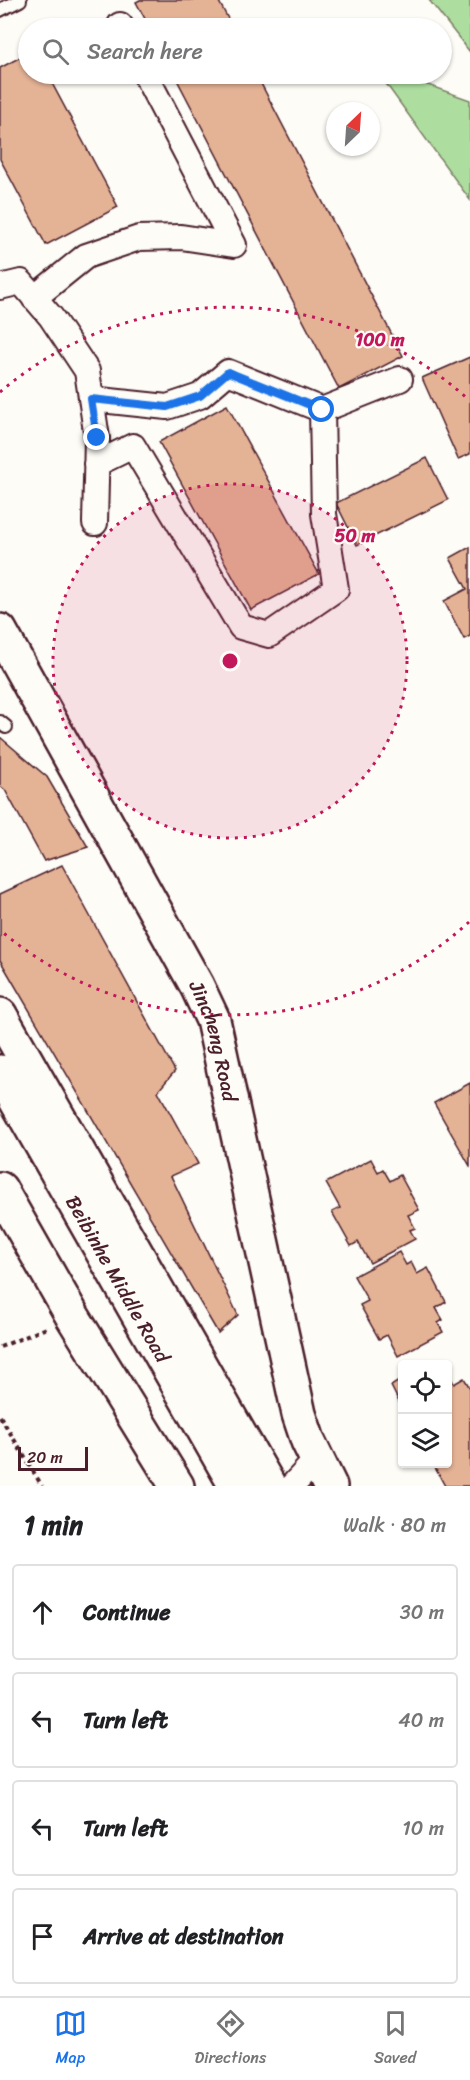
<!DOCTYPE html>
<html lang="en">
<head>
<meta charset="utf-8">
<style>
	body { margin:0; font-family:Sriracha,sans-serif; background:#f2f2f2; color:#202124 }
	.controls { position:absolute; right:18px; bottom:18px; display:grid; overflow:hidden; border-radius:6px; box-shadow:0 2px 4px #0004 }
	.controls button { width:54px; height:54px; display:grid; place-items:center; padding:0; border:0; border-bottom:2px solid #e0e0e0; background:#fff; color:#202124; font:30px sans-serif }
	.compass { position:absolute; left:326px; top:102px; width:54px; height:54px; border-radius:50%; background:#fff; box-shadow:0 2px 4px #0004; rotate:25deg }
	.scale { position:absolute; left:18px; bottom:15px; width:70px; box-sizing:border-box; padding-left:6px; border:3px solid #4a1f2b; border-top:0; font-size:16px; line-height:21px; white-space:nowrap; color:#4a1f2b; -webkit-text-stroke:4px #fdfcf7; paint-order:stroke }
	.stop { position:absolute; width:18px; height:18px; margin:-14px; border:4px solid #1a73e8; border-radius:50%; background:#fff }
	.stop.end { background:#1a73e8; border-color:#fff; box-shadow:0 2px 6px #0008 }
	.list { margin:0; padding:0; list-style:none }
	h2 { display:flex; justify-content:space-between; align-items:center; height:78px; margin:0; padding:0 24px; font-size:26px }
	h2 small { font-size:20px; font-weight:400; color:#757577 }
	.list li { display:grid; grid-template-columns:39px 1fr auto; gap:18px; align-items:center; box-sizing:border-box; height:96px; margin:0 12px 12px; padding:0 12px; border:2px solid #e0e0e0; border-radius:6px }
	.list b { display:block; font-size:22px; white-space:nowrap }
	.list em { font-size:20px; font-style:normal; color:#757577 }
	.icon { flex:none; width:33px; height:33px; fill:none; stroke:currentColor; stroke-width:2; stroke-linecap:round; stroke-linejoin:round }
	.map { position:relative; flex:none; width:470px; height:1486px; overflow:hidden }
	.search { position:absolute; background:#fff; box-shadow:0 2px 4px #0004; left:18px; right:18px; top:18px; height:66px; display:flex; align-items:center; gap:15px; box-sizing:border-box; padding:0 21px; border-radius:33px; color:#757577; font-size:22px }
	.sheet { height:510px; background:#fff }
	nav { display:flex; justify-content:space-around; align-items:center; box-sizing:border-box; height:84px; border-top:2px solid #e0e0e0; background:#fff; font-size:16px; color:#757577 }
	nav a { display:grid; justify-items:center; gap:3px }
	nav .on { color:#1a73e8 }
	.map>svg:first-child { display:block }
	.green { fill:#adde9f; stroke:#7c7e65; stroke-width:1.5 }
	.building { fill:#e4b295; stroke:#4a1f2b; stroke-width:1.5 }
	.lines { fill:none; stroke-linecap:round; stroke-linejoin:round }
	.lane-casing { stroke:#4a1f2b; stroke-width:16 }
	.street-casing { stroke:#4a1f2b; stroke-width:28 }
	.secondary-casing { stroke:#4a1f2b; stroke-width:38 }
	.primary-casing { stroke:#4a1f2b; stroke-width:38 }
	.path { stroke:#4a1f2b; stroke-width:4; stroke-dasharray:4.5 4.5; stroke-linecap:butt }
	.lane { stroke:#fdfcf7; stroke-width:12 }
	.street { stroke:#fdfcf7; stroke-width:24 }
	.secondary { stroke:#fdfcf7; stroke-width:33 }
	.primary { stroke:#fdfcf7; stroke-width:33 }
	.route { stroke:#1a73e8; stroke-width:8 }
	.ring { fill:none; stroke:#c2185b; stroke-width:3; stroke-dasharray:3 6 }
	.labels { text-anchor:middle; stroke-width:4.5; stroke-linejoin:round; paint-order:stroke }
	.street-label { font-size:20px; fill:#4a1f2b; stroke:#fdfcf7 }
	.centre { fill:#c2185b; stroke:#fdfcf7; stroke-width:3 }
	.ring-label { font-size:18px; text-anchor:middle; font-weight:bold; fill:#c2185b; stroke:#fdfcf7; stroke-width:4.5; stroke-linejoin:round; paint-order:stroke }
</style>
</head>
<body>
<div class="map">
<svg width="470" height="1486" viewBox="0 0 470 1486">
	<rect width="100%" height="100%" fill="#fdfcf7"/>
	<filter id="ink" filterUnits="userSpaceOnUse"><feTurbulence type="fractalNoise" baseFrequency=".0167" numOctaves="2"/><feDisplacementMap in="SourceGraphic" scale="12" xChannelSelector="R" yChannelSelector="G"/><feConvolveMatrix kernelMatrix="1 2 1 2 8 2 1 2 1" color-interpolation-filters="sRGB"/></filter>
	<g filter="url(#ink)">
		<path class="green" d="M429,0H470V52Z
			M379,74H397L470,100V200Z"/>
		<path class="building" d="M140,0H218L233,28H150L136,2Z
			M28,53V74H47L118,207L46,245L0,159V68Z
			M174,74H256L403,356L339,389Z
			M470,357V454L458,459L422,378Z
			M227,405L319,574L251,610L159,442Z
			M427,458L448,500L357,545L336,503Z
			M470,547V636L464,639L444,601L467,589L450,558Z
			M0,737L47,777L88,847L44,861L5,790L0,786Z
			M62,865L175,1071L158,1091L198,1164L171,1176L238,1315L218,1333L0,960V894Z
			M470,1083V1166L434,1103Z
			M371,1159L378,1172L383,1169L390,1181L400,1175L419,1210L408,1215L415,1228L410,1230L415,1239L370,1263L358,1242L351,1246L332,1212L340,1208L326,1183Z
			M399,1252L406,1265L411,1262L417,1274L428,1268L446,1302L436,1308L443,1320L438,1323L443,1332L398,1356L387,1335L379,1339L360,1305L368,1301L354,1276Z
			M448,1372L454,1384L464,1378L470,1388V1486H445L433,1464H448Z
			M402,1379V1408L391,1386Z"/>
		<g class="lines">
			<defs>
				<path id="lane" d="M0,10L20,0
					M0,722L6,727"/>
				<path id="street" d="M120,25L122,28
					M0,287L21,282L51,317L87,371L97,438L95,523
					M34,298L86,256L139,238L181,237L234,245L145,74
					M91,399L167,407L200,396L228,372L322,410
					M96,464L133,446L241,627L269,635L336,589L324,514L322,410L400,379
					M292,1486L317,1459"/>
				<g id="secondary">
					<path id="s1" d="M0,631L197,986L213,1020L299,1414L308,1441L330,1486"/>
					<path d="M0,1015L269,1486"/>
				</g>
				<g id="primary">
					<path id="s2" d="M0,1072L236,1486"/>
					<path d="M0,1189L73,1317L177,1486"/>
				</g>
			</defs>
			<use href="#lane" class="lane-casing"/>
			<use href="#street" class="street-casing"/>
			<use href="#secondary" class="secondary-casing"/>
			<use href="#primary" class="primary-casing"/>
			<path class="path" d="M0,1347L49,1327
				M0,1416L42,1486"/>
			<use href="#lane" class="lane"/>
			<use href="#street" class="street"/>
			<use href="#secondary" class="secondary"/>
			<use href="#primary" class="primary"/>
		</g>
	</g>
	<g class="lines" filter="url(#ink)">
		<path class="route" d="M97,438L91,399L167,407L200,396L228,372L322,410"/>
	</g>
	<circle cx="230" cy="661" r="177" fill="#c2185b" fill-opacity=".12"/>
	<g class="ring">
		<circle cx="230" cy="661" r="177"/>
		<path d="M469 922A354 354 0 0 1 0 930M0 392A354 354 0 0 1 469 400"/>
	</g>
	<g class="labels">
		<g class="street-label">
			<text dy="7" stroke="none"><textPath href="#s1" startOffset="464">Jincheng Road</textPath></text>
			<text dy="7" stroke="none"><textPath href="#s2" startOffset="238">Beibinhe Middle Road</textPath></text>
		</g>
	</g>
	<circle cx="230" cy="661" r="9" class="centre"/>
	<g class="ring-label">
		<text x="380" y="346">100 m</text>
		<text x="355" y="542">50 m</text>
	</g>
</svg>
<div class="controls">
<button><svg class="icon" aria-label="locate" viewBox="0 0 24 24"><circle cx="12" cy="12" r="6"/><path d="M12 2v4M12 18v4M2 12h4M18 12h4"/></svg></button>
<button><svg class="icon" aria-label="layers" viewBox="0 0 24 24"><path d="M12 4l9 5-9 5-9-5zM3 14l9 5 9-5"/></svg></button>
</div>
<svg class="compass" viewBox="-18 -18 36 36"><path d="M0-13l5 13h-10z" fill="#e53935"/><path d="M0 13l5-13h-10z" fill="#757577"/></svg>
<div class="scale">20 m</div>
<div class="stop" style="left:322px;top:410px"></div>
<div class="stop end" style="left:97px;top:438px"></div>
<div class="search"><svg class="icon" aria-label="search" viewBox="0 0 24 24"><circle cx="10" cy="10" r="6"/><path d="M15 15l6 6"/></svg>Search here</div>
</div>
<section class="sheet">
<h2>1 min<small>Walk · 80 m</small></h2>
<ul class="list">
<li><svg class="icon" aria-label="ahead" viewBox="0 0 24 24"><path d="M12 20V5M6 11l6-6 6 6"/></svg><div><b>Continue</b></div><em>30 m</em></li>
<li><svg class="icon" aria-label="left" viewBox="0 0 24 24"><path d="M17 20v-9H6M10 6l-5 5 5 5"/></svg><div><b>Turn left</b></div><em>40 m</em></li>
<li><svg class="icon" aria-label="left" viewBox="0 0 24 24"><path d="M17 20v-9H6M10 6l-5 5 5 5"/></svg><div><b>Turn left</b></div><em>10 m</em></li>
<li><svg class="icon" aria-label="arrive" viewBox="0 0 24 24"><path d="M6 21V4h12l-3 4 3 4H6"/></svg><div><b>Arrive at destination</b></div></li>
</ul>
</section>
<nav>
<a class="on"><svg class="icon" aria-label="map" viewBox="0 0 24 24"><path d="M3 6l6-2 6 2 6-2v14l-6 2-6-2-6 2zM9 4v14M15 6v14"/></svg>Map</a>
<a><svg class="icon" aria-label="directions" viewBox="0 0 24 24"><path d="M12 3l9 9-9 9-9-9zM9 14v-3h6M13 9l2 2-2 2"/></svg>Directions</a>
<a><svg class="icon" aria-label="saved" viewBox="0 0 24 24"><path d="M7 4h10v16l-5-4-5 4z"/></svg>Saved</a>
</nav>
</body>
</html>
